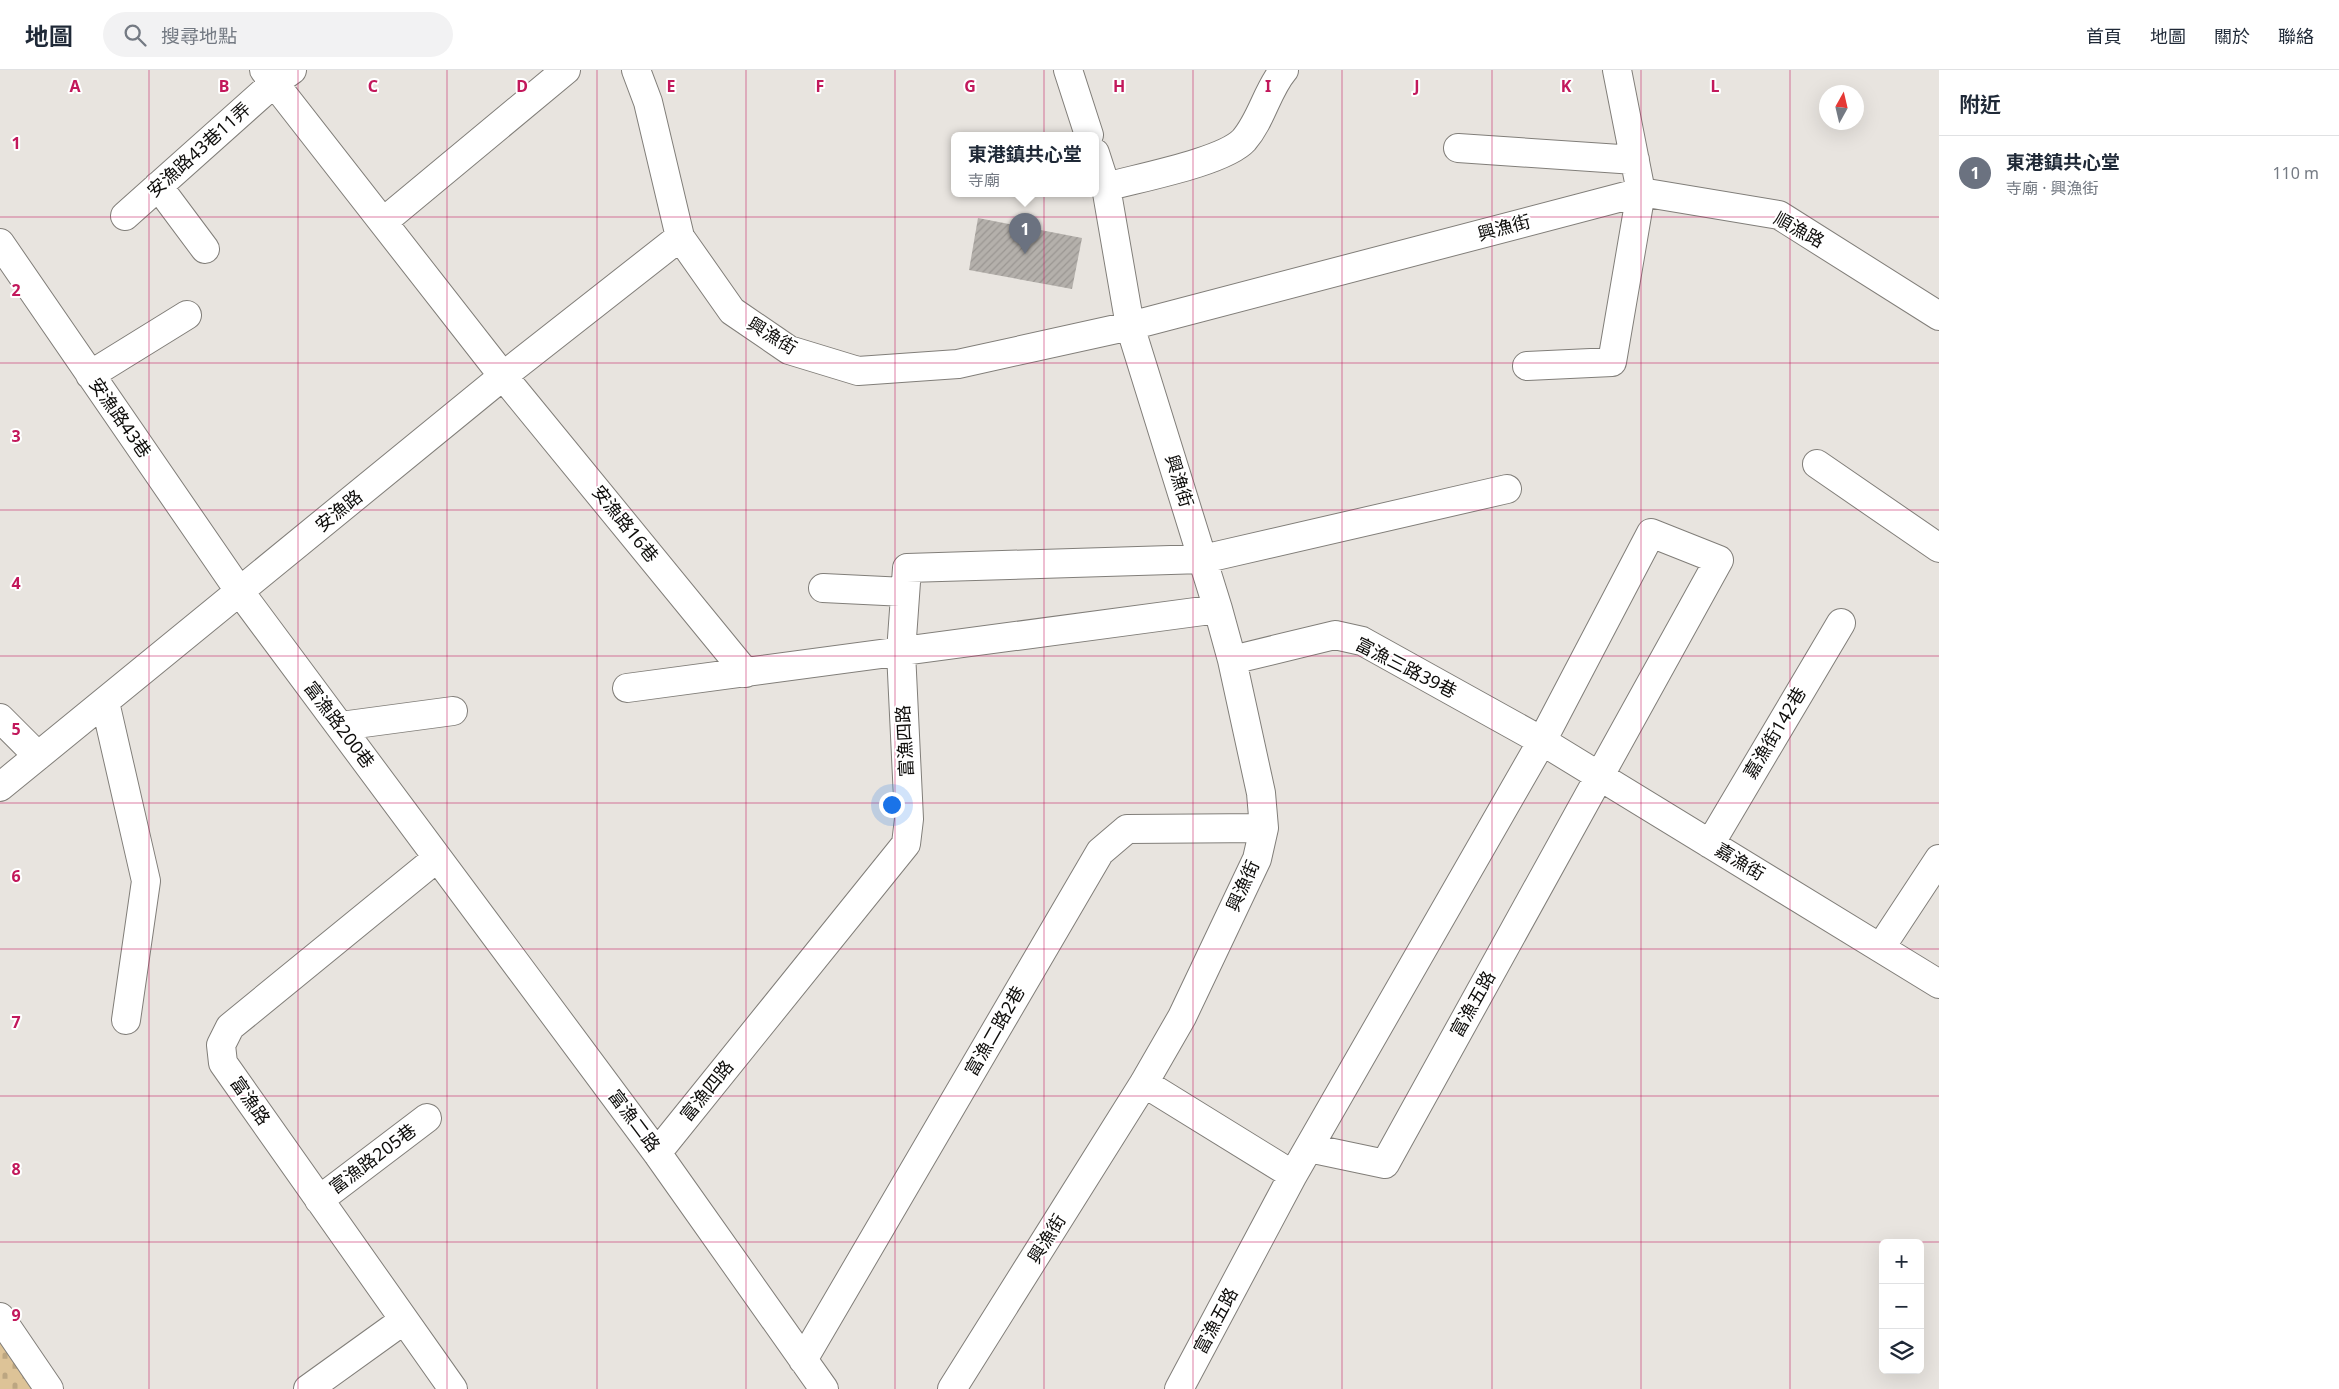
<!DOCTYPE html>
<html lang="zh-TW">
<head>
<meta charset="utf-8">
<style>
	body { margin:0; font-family:"Noto Sans","Noto Sans TC",sans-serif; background:#f2f2f3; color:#1f2937 }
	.controls { position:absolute; right:15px; bottom:15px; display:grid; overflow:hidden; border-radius:8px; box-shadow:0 5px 20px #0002 }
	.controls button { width:45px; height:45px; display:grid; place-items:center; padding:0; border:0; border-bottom:1px solid #e0e1e3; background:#fff; color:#1f2937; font:25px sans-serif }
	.compass { position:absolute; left:1819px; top:15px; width:45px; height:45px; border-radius:50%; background:#fff; box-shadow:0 5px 20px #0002; rotate:8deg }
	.you { position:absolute; left:891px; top:734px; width:18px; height:18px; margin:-12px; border:4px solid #fff; border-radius:50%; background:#1a73e8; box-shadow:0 0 0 8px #1a73e833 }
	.badge { display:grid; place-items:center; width:32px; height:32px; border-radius:50%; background:#8e6509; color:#fff; font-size:16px; font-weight:700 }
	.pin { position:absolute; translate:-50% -41px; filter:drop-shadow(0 1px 2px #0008) }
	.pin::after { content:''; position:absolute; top:26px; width:18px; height:15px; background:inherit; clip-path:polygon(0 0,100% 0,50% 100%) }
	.popup { position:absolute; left:951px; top:62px; width:148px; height:65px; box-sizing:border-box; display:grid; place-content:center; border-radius:8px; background:#fff; filter:drop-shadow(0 1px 4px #0005); font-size:16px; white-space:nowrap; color:#747a83 }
	.popup b { font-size:19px; color:#1f2937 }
	.popup::after { content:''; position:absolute; left:50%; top:100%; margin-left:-10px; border:10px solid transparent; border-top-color:#fff }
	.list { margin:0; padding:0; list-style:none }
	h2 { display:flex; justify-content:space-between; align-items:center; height:65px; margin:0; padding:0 20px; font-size:21px }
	h2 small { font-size:16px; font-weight:400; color:#747a83 }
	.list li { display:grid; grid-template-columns:32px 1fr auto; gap:15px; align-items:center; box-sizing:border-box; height:75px; padding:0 20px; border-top:1px solid #e0e1e3 }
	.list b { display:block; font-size:19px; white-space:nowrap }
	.list p { margin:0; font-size:16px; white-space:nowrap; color:#747a83 }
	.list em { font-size:16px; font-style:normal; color:#747a83 }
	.icon { flex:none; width:28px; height:28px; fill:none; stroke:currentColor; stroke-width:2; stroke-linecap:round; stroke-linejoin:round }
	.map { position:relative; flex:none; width:1939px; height:1319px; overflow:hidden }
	header { display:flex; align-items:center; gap:30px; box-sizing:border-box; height:70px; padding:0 25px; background:#fff; border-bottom:1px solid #e0e1e3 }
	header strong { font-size:24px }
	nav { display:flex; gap:28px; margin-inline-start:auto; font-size:18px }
	.search { width:350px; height:45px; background:#f2f2f3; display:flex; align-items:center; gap:12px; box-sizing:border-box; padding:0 18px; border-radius:28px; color:#747a83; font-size:19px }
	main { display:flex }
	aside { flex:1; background:#fff }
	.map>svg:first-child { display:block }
	.cemetery { fill:url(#cemetery-stones) }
	.building { fill:url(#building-hatch) }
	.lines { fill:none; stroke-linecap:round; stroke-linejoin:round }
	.minor-casing { stroke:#817e79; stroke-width:30 }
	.minor { stroke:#fff; stroke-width:28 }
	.grid { fill:none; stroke:#c2185b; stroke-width:1; stroke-opacity:0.55 }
	.labels { text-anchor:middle; stroke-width:4; stroke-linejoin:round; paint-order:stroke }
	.street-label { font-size:18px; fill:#0e0d0b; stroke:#fff }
	.grid-label { font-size:16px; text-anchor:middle; font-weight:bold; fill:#c2185b; stroke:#fff; stroke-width:4; stroke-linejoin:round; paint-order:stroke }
</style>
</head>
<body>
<header>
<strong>地圖</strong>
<div class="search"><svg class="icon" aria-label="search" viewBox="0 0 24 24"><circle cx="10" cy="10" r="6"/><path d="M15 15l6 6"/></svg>搜尋地點</div>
<nav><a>首頁</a><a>地圖</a><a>關於</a><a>聯絡</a></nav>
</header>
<main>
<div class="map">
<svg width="1939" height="1319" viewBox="0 0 1939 1319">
	<defs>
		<pattern id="cemetery-stones" width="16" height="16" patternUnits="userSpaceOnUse" patternTransform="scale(1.25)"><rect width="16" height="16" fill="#ddc397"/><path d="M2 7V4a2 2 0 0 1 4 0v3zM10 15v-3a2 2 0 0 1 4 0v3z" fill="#bca681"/></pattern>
		<pattern id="building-hatch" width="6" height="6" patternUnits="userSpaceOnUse" patternTransform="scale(1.25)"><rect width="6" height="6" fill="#b4b0ab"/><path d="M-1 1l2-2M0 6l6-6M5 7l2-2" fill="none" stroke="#9a9692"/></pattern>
	</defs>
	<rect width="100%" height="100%" fill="#e8e4df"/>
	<path class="cemetery" d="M0,1254L42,1319H0Z"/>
	<path class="building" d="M978,148L1082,168L1072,219L969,200Z"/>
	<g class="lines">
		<defs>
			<path id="minor" d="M264,0L503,306L746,603
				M636,0L648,32L680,167L732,241L789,280L858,301L958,294L1130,256L1641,122L1779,145L1939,246
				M1068,0L1089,65
				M1458,78L1635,90
				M158,116L205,179
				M1106,117C1138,108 1224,92 1244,70C1262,49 1267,20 1284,0
				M125,146L274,13L292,0
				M383,152L566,0
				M0,173L240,522L657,1083L824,1319
				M1527,296L1612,292L1641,122L1617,0
				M90,305L187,245
				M1817,394L1939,478
				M823,518L905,522
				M1232,590L1335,565L1362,571L1542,671L1939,914
				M627,618L1218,539
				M105,632L146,811L126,950
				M0,648L38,686
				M341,656L453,641
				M0,717L503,306L680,167
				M1710,774L1841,553
				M437,788L230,957L221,975L223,993L453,1319
				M1881,877L1939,789
				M1144,1013L1293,1105
				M657,1083L906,774L909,749L901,582L907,498L1203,489L1507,419
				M319,1130L427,1048
				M0,1247L49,1319
				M803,1290L1100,782L1127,759L1264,758
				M308,1319L404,1250
				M952,1319L1144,1013L1182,947L1257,789L1264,758L1261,723L1232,590L1218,539L1130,256L1106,117L1095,83
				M1179,1319L1293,1105L1542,671L1651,463L1719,490L1385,1094L1309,1078"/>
		</defs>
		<use href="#minor" class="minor-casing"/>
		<use href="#minor" class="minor"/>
	</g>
	<path class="grid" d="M149,0V1319M298,0V1319M447,0V1319M597,0V1319M746,0V1319M895,0V1319M1044,0V1319M1193,0V1319M1342,0V1319M1492,0V1319M1641,0V1319M1790,0V1319M0,147H1939M0,293H1939M0,440H1939M0,586H1939M0,733H1939M0,879H1939M0,1026H1939M0,1172H1939"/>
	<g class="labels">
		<g class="street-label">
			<text transform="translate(199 80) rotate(-42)" y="6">安漁路43巷11弄</text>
			<text transform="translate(1504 158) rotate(-15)" y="6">興漁街</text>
			<text transform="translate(1799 160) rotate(29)" y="6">順漁路</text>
			<text transform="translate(772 266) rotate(31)" y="6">興漁街</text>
			<text transform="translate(120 348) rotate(55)" y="6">安漁路43巷</text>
			<text transform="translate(1179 411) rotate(73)" y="6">興漁街</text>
			<text transform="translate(339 441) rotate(-39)" y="6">安漁路</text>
			<text transform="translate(625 454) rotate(51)" y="6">安漁路16巷</text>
			<text transform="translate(1406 598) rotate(27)" y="6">富漁三路39巷</text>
			<text transform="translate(339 655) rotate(53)" y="6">富漁路200巷</text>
			<text transform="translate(1775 663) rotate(-59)" y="6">嘉漁街142巷</text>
			<text transform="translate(905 671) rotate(-93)" y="6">富漁四路</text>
			<text transform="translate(1740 792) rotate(31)" y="6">嘉漁街</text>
			<text transform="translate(1243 816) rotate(-66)" y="6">興漁街</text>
			<text transform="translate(1473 934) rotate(-61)" y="6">富漁五路</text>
			<text transform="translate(995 961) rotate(-60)" y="6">富漁二路2巷</text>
			<text transform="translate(707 1021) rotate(-51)" y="6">富漁四路</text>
			<text transform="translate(250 1031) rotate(55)" y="6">富漁路</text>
			<text transform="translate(634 1051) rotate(53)" y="6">富漁二路</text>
			<text transform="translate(373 1089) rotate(-37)" y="6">富漁路205巷</text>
			<text transform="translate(1047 1169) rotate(-58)" y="6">興漁街</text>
			<text transform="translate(1216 1251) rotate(-62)" y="6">富漁五路</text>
		</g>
	</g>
	<g class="grid-label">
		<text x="75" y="22">A</text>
		<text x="224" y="22">B</text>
		<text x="373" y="22">C</text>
		<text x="522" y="22">D</text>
		<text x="671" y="22">E</text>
		<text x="820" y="22">F</text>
		<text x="970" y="22">G</text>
		<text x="1119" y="22">H</text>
		<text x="1268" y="22">I</text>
		<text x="1417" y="22">J</text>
		<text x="1566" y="22">K</text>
		<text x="1715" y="22">L</text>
		<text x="16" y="79">1</text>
		<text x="16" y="226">2</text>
		<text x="16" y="372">3</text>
		<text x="16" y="519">4</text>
		<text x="16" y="665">5</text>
		<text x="16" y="812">6</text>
		<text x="16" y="958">7</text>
		<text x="16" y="1105">8</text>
		<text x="16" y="1251">9</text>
	</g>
</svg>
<div class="controls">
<button>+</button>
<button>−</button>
<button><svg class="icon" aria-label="layers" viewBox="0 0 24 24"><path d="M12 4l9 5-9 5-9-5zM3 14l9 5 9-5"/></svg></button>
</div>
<svg class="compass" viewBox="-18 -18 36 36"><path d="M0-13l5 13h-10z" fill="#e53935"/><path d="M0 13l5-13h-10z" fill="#747a83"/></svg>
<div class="you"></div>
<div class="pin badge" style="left:1025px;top:184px;background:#6b7280">1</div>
<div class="popup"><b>東港鎮共心堂</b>寺廟</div>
</div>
<aside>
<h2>附近<small></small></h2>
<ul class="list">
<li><span class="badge" style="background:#6b7280">1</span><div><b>東港鎮共心堂</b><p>寺廟 · 興漁街</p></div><em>110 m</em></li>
</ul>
</aside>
</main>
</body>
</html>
